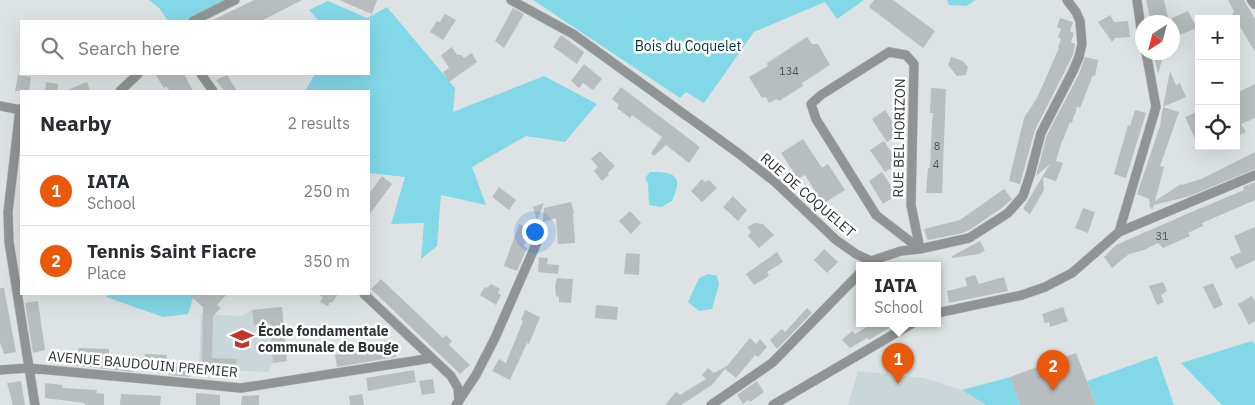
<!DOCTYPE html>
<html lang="en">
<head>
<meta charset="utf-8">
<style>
	body { margin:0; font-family:"IBM Plex Sans",sans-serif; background:#f2f2f3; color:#2b2b33 }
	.controls { position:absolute; right:15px; top:15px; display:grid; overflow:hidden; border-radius:0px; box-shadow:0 5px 20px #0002 }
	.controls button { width:45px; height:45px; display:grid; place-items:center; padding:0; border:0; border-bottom:1px solid #e1e1e2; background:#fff; color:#2b2b33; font:25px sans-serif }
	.compass { position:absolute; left:1135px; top:15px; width:45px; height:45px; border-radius:50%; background:#fff; box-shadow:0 5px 20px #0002; rotate:216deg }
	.you { position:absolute; left:534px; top:231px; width:18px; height:18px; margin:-12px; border:4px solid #fff; border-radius:50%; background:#1a73e8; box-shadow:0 0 0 8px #1a73e833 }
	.badge { display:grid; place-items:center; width:32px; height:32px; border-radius:50%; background:#ea580c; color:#fff; font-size:16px; font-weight:700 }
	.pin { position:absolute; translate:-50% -41px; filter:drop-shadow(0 1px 2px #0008) }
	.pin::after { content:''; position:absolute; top:26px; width:18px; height:15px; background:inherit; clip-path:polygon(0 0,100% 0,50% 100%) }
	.popup { position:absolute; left:856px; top:262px; width:85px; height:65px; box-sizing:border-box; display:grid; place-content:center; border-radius:0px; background:#fff; filter:drop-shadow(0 1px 4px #0005); font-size:16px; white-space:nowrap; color:#7c7c81 }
	.popup b { font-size:19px; color:#2b2b33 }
	.popup::after { content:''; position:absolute; left:50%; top:100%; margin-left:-10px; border:10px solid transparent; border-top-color:#fff }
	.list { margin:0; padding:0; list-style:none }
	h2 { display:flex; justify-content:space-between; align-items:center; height:65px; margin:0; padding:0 20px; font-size:21px }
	h2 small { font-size:16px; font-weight:400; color:#7c7c81 }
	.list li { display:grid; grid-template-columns:32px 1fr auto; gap:15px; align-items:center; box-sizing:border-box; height:70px; padding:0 20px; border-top:1px solid #e1e1e2 }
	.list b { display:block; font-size:19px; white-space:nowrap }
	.list p { margin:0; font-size:16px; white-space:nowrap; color:#7c7c81 }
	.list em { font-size:16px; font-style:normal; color:#7c7c81 }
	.icon { flex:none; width:28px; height:28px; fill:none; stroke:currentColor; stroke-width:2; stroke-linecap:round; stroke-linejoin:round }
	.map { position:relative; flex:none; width:1255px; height:405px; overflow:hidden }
	.search { position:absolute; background:#fff; box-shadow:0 5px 20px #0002; left:20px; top:20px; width:350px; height:55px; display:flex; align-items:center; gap:12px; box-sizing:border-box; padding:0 18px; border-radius:0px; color:#7c7c81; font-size:19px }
	.panel { position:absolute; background:#fff; box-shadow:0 5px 20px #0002; left:20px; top:90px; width:350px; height:205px; border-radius:0px }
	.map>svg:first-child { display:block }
	.built { fill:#c9d7da }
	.green { fill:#83d8e7 }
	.building { fill:#b8bebf }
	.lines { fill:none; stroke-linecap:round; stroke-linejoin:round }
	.minor-casing { stroke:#babfc0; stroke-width:10 }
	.tertiary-casing { stroke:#babfc0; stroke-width:11 }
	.minor { stroke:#919494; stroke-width:9 }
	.tertiary { stroke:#919494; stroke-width:10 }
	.labels { text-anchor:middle; stroke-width:5; stroke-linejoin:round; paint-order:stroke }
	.number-label { font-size:11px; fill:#515455 }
	.park-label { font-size:14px; fill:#00343b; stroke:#fff }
	.street-label { font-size:14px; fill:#2f3132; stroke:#fff }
	.poi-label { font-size:14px; font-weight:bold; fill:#2f3132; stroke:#fff; text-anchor:start }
</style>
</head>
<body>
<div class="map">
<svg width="1255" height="405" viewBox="0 0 1255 405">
	<rect width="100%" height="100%" fill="#dde3e4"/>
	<path class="built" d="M282,307L287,361L273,363L268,372L199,369L201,314L241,316L252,310Z
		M858,371L924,378L962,390L986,405H848Z"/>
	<path class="green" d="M149,0H235L193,21H168L159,8Z
		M533,0H864L837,19L825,2L754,32L704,103L686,92L680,98Z
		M947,0H976L966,6L949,5Z
		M328,1L367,18L387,7L455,88L453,112L544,76L597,104L565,142L526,136L472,167L486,205L441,195L437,246L421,259L424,223L391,224L405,177L369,173V91H305L315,74H369V21H319L309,10Z
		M650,172C659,172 678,171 677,184C677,189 674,196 672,201L661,207L649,205L648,184L645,178Z
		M708,274L717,276L719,284L712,309L699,311L688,302L699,278Z
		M110,294H194L188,314L163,317L106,297Z
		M1252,341L1255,345V405H1222L1181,363Z
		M1157,356L1174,405H1096L1087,381Z
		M1010,377L1020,405H986L962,390Z"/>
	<path class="building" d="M254,0H302L261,21H211Z
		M339,0H377L372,14Z
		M874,0H893L935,31L923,48L869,7Z
		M1146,0H1164L1169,22H1151Z
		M1228,0H1244L1255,19V52L1232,13L1234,12Z
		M513,8L524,14L504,48L495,41Z
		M1188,11L1197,28L1172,38V18Z
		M445,14L456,20L443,40L430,32L437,21L440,22Z
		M1110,15L1114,22L1128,21L1130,37L1115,38L1112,42L1098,22Z
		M1060,18L1073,22L1070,31L1074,33L1071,42L1075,44L1073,55L1035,130L1020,184L1009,181L1013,163L1024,118L1037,98L1059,48H1058L1061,39L1058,37L1061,29L1057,27Z
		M561,35L584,52L577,64L553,47Z
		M807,37L812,44H818L830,65L802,83L803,86L779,101L777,99L769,103L766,97L762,98L749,77L768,66L767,63Z
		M452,47L457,55H461L464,58L472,53L477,62L449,82L443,72L449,68L441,55Z
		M1153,52H1164L1158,74Z
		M951,57L963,61L968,67L966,75L957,76L948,65Z
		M1085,57L1098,60L1095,76L1093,75L1080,108L1077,106L1075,115H1074L1072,123L1070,122L1063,140H1062L1056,161L1063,163L1056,181L1043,177L1044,190L1030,214L1023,209L1050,164L1036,176L1047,135L1079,74Z
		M584,64L602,79L593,90L583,83L579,88L571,81Z
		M1170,71L1176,85L1180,83L1186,97L1163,107Z
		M155,74H184L193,91H170L166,86L164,88Z
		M18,75L31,77L29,91H15Z
		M227,75L237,91H224L216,80Z
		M46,82L58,84L57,91H45Z
		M87,82L90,91H65Z
		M1255,84V118L1241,124L1246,132L1236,137V93Z
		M621,87L700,147L689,163L666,145L654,156L651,153L662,137L632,115L630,118L617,108L619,105L612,99Z
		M931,88L946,89L942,193H926L928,168H930L932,122L933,113H930Z
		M1163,107L1179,112L1160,166L1164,167L1155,201L1181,184L1182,185L1201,179L1255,152V169L1190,196L1154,205L1152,210L1149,205L1150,204L1149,199L1137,194L1160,126Z
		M885,110L900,133L887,142L872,119Z
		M1135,110L1146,113L1126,178L1114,174L1128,125L1130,126Z
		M1199,111V147L1185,117Z
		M803,139L822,168L828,164L845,190L823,204L805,175L798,179L781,153Z
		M884,141L899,164L885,172L870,150Z
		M600,151L615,166L608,173L609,175L602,181L594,171L598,167L591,159Z
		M882,172L897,195L883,204L869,181Z
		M382,176L392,184L369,215V194Z
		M702,179L705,182L709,180L717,188L702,202L691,191Z
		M1255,182V200L1202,223L1203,226L1188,233L1190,236L1163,248L1158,243L1144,250L1129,254L1112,268L1104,257L1116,245L1189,213L1244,190L1243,187Z
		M499,187L516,200L509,210L492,197Z
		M1004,189L1012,199L1003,207L971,229L963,233L929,240L927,239L924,229L960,220Z
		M733,196L747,210L738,221L723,207Z
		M571,202L574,213H573L575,243L558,244L556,218L543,222L544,208Z
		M544,203L537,221L533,207Z
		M1083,208L1095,212L1088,233L1075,228Z
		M630,211L641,223L631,234L619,221Z
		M755,223L763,224L774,235L759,248L748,236L751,232L747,227Z
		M519,224L532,230L524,246L527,248L517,271L504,266Z
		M1255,227V260L1236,269L1230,257L1241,252L1234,236Z
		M980,241L985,251L979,254L952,258V256Z
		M824,249L838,262L827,273L814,260Z
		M777,252L783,262L767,272L769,275L766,278L754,285L746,274Z
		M626,253L640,254L639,275L624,274Z
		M539,257L548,258L547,264L559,265L558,274L538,272Z
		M975,275L979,284L1004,277L1008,291L949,303L947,291L967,286L965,278Z
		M557,278L573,279L571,303L559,302V297L556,296L555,287Z
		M381,279L443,338L446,335L452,341L449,345L470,365L460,374L371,289Z
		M1163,282L1167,291L1161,295L1164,302L1157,305L1149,286Z
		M1213,283L1223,305L1214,309L1203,287Z
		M491,284L500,289L498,293L501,295L496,305L480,295L485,287L487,288Z
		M0,288H4L16,352L4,354L0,342Z
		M188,294H227L217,305L221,308L213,316L212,358L237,359L236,369L202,368L203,307Z
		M317,294H338L332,303L330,302L328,306L320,302L323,297Z
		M1252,296L1255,302V321L1249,325L1238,304Z
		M38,301L45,350L33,353L25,303Z
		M596,305L618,307L617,320L595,318Z
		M282,307L287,361L273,363L270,323L254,325L252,310Z
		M1063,307L1068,321L1050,327L1049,322L1045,323L1042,314Z
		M807,308L812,313L777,349L770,340L782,329L785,332Z
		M525,310L540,317L529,344L527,343L510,380L492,371L499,359L506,363L523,321L521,320Z
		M874,323H897L869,340L867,338L850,348L842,340L852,331L855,334Z
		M750,338L756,344L760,339L767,347L758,357L755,355L736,378L725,369L712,385L681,405H665L676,392L680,395L706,379L702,375L708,368L714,373L727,366Z
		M393,340L396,357L337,367L335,355L353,352V350L381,345L380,342Z
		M79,348L109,349V355L135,360L134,372L69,365V352L78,353Z
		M1076,353L1096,405H1020L1010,377Z
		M145,354L167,355L166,361L191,363L190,377L169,375L170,370L144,368Z
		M414,370L416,382L368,391L366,378Z
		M433,379L435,393L422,395L419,381Z
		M21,381L25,405H13L7,383Z
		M757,381L764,392L750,402L748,400L743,404L737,395Z
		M45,383L63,385L62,388L97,390L96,393L104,394V405H85V403L45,398Z
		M196,393L220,395V405H196Z
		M121,394L161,396L160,405H120Z
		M362,394L364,405H350L349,396Z
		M259,395V405H241L242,396Z"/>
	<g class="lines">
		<defs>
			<path id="minor" d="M511,0L573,34L738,153L775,182L836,240L856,254L871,261L901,251L920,249L969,238L1008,213L1023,196L1030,175L1041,133L1073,71L1079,57L1082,44L1080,21L1076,12L1067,0
				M1137,0L1142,36
				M193,21L235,0
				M889,52L906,55L914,64L911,205L920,249L876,215L816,119L811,104L821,95Z
				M201,74L213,91
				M120,91L138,74
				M0,106L21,110
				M20,109L8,212L9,242L35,405
				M1119,232L1156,107L1146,52
				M364,294L451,376L458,388L459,401
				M937,313L1022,295L1045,287L1072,273L1119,232L1255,175
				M0,370L28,368L241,388L432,358
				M456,405L476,375L495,338L541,233
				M711,405L772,363L859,274
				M773,405L913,323"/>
			<path id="tertiary" d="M1252,0L1255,4"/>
		</defs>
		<use href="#minor" class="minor-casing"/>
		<use href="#tertiary" class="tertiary-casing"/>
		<use href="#minor" class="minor"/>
		<use href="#tertiary" class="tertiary"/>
	</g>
	<defs>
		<symbol id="school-bare" viewBox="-9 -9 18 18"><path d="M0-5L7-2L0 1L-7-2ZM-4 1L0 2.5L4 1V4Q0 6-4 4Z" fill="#c23527" stroke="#fff" stroke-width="2.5" paint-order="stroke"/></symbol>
	</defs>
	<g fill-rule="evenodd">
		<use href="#school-bare" x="226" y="323" width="32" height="32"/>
	</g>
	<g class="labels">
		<g class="number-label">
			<text x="789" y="75">134</text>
			<text x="937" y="150">8</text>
			<text x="936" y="168">4</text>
			<text x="1162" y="240">31</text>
		</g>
		<g class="park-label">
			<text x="688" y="51">Bois du Coquelet</text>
		</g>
		<g class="street-label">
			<text transform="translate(899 138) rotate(-89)" y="5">RUE BEL HORIZON</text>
			<text transform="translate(808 195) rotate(41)" y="5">RUE DE COQUELET</text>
			<text transform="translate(143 364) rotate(5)" y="5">AVENUE BAUDOUIN PREMIER</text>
		</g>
		<g class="poi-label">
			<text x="258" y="336">École fondamentale<tspan x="258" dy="16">communale de Bouge</tspan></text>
		</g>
	</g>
</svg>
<div class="controls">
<button>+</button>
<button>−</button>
<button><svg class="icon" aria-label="locate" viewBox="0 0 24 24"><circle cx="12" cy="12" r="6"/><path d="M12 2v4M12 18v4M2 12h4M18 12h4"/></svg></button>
</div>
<svg class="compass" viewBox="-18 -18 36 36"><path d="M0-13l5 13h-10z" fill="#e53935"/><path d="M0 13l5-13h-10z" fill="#7c7c81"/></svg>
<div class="you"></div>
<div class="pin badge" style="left:898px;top:384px">1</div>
<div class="popup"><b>IATA</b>School</div>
<div class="pin badge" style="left:1053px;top:391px">2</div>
<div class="search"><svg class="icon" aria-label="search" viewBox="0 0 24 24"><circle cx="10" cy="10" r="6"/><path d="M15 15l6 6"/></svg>Search here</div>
<section class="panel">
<h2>Nearby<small>2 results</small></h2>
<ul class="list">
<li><span class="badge">1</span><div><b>IATA</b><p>School</p></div><em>250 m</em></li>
<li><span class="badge">2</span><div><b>Tennis Saint Fiacre</b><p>Place</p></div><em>350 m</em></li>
</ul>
</section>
</div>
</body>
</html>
